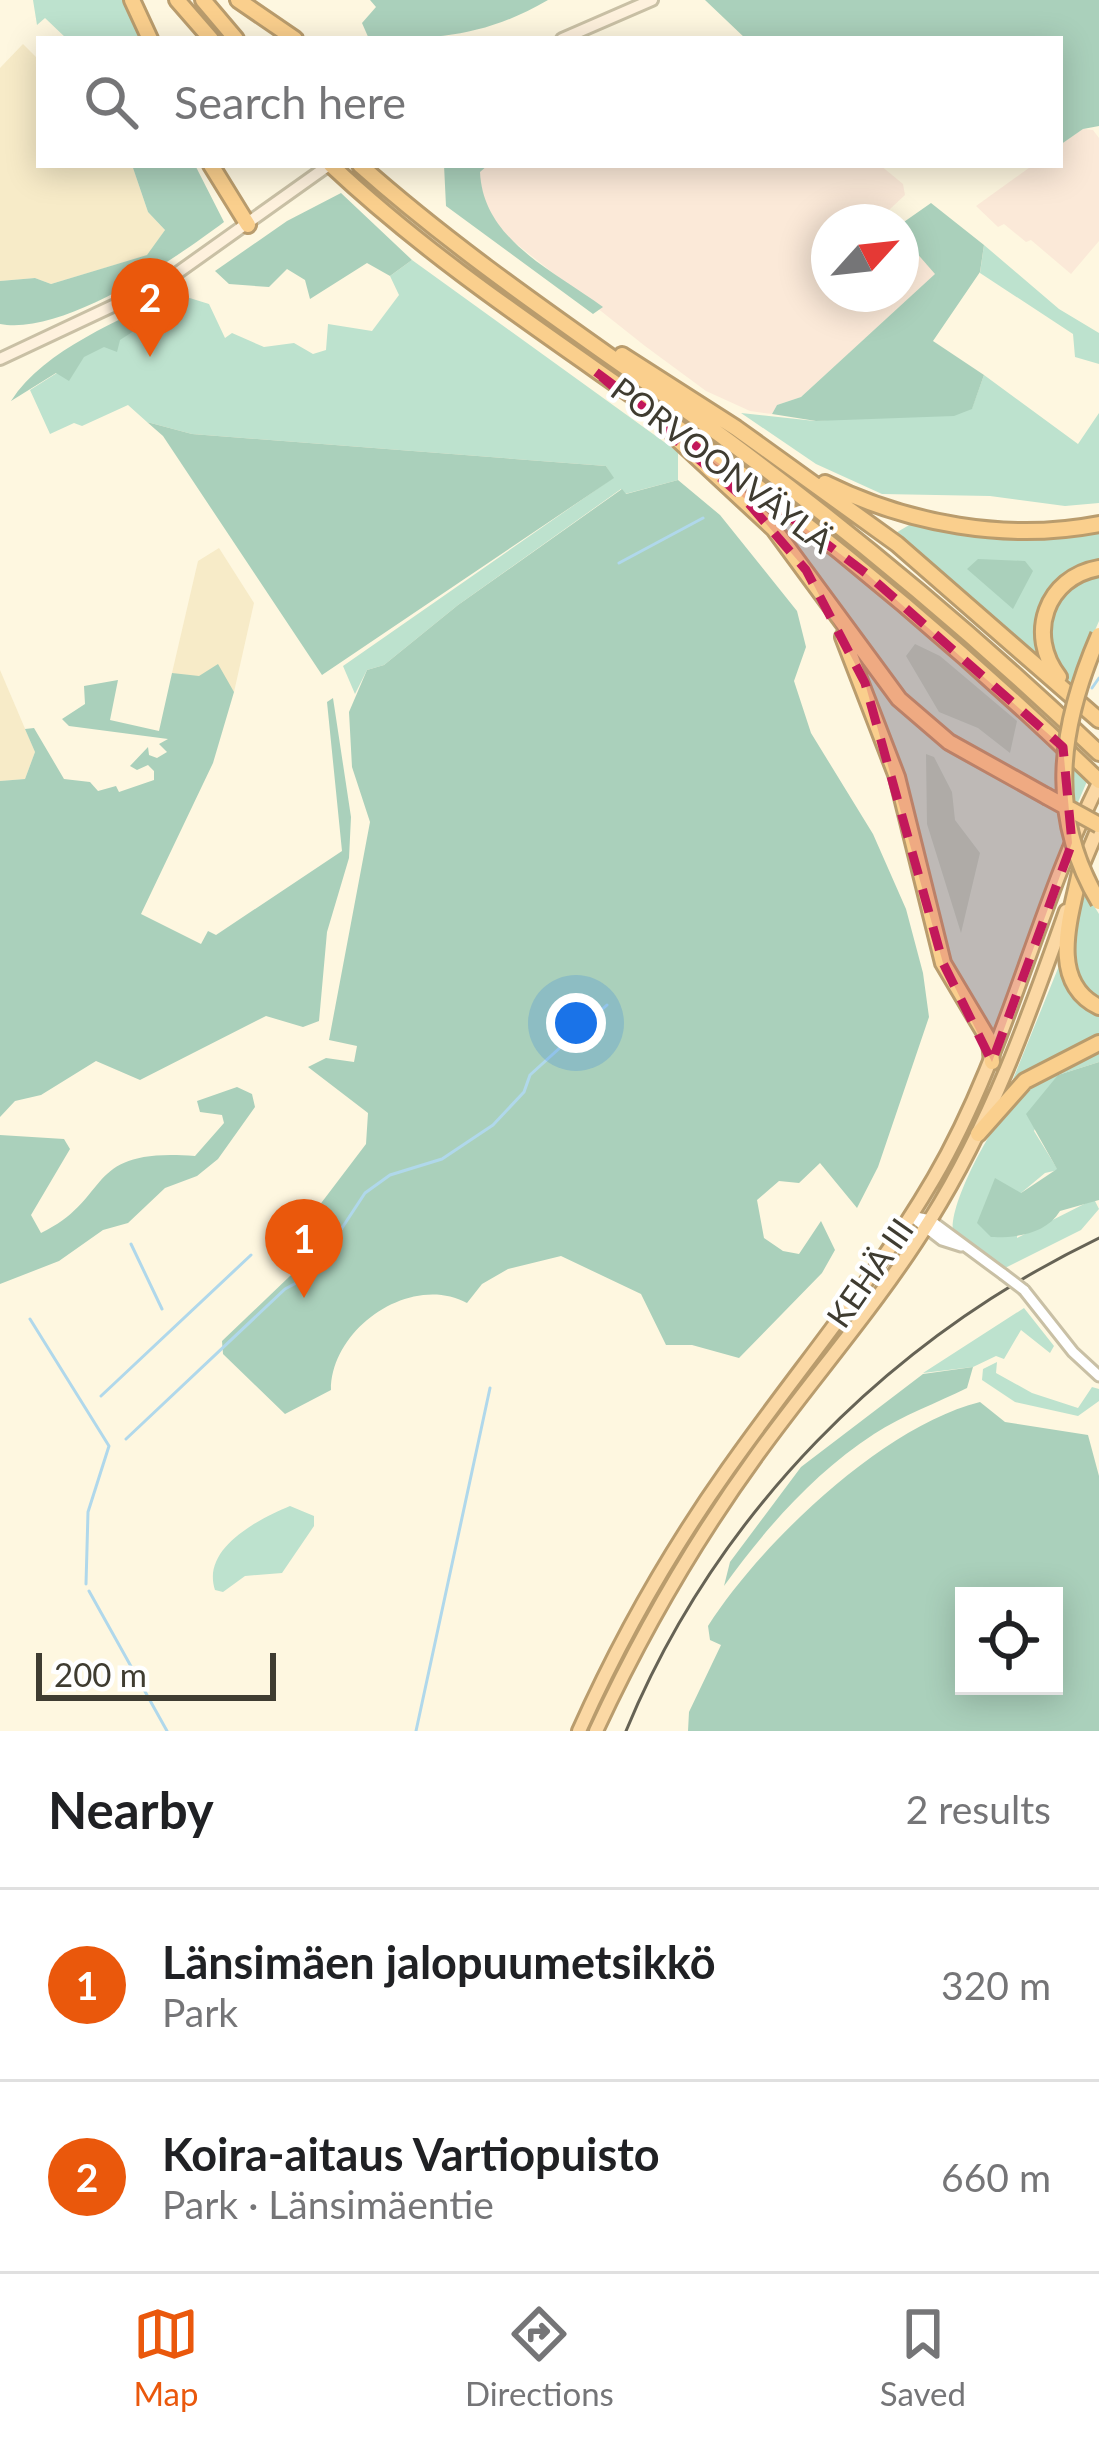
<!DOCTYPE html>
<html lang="en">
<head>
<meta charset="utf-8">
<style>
	body { margin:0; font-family:Lato,sans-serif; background:#f6f6f6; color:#202124 }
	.controls { position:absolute; right:36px; bottom:36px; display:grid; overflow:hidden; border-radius:0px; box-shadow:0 6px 30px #0003 }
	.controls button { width:108px; height:108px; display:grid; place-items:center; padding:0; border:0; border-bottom:3px solid #e0e0e0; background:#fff; color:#202124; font:60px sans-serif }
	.compass { position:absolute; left:811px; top:204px; width:108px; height:108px; border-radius:50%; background:#fff; box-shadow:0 6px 30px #0003; rotate:63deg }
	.scale { position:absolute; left:36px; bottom:30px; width:240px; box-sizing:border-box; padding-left:12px; border:6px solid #3f3c31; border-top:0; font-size:33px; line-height:42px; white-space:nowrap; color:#3f3c31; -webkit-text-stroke:9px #fff; paint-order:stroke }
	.you { position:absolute; left:576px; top:1023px; width:42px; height:42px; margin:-30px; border:9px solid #fff; border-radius:50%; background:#1a73e8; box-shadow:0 0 0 18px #1a73e833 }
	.badge { display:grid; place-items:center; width:78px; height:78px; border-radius:50%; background:#ea580c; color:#fff; font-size:39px; font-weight:700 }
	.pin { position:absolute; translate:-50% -99px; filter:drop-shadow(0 3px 6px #0008) }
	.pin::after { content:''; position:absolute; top:63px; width:42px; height:36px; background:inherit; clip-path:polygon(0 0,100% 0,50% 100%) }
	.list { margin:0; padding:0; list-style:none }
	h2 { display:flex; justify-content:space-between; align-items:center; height:156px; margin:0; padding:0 48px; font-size:51px }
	h2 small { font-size:39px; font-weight:400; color:#757577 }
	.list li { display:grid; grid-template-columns:78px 1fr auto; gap:36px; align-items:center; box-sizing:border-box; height:192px; padding:0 48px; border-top:3px solid #e0e0e0 }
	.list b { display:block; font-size:45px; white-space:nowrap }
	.list p { margin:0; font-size:39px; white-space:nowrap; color:#757577 }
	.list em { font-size:39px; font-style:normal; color:#757577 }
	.icon { flex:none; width:66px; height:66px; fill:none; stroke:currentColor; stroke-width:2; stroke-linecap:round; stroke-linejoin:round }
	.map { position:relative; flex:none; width:1099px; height:1731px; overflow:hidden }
	.search { position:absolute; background:#fff; box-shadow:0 6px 30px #0003; left:36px; right:36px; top:36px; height:132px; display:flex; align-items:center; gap:30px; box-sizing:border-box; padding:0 42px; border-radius:0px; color:#757577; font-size:45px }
	.sheet { height:540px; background:#fff }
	nav { display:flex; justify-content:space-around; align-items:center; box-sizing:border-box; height:168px; border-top:3px solid #e0e0e0; background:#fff; font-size:33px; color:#757577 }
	nav a { display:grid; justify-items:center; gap:6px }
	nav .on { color:#ea580c }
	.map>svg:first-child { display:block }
	.commercial { fill:#fbe9d8 }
	.built { fill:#f7ebc8 }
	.green { fill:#bde2ce }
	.forest { fill:#aad0bb; fill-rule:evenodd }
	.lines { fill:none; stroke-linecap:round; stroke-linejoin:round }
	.stream { stroke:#b0d8eb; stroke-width:3 }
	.tertiary-casing { stroke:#c9c0a5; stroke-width:15 }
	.secondary-casing { stroke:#c9c0a5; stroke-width:16 }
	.trunk-casing { stroke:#b99c6d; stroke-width:18 }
	.motorway-casing { stroke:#b99c6d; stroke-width:20 }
	.tertiary { stroke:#fff; stroke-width:9 }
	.secondary { stroke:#fef1dd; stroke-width:10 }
	.trunk { stroke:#fbd8a4; stroke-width:12 }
	.motorway { stroke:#facf8d; stroke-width:14 }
	.rail { stroke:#666355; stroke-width:3 }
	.tertiary-bridge-casing { stroke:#c9c0a5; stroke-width:15; stroke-linecap:butt }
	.motorway-bridge-casing { stroke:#b99c6d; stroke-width:20; stroke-linecap:butt }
	.tertiary-bridge { stroke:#fff; stroke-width:9 }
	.motorway-bridge { stroke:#facf8d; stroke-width:14 }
	.marked { fill:#c2185b; fill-opacity:0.2; stroke:#c2185b; stroke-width:9; stroke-dasharray:24 15; stroke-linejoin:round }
	.labels { text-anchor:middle; stroke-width:9; stroke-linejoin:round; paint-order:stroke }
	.street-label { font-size:33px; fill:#3f3c31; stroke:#fff }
</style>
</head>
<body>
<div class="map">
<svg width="1099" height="1731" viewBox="0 0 1099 1731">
	<rect width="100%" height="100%" fill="#fef7e0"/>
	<path class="commercial" d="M1083,129L1093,130L1099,138V241L1071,274L1031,240L1026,242L1004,224L998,227L976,206L1033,165H1060V145Z
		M481,165H880L903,184L905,195L876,222H829V294H901V235L936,274L801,397L777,405L772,414L750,411L706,391L645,346L451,192Z"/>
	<path class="built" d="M23,44L39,60V165H132L148,212L165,230L148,255L51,284L35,278L0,281V68Z
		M219,548L254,603L234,692L172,673L198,561Z
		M0,670L35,752L25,779L0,781Z"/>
	<path class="green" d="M33,0H127L146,39H67L45,18L37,25Z
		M984,245L1059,309L1099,333V364L1075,357L1073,334L980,273Z
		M412,260L678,452V480L625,494L621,489L458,605L384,665L367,670L355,694L343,666L613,478L606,466L192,434L147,422L128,405L82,426L74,423L50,434L30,390L180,295L209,304L225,338L232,333L264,347L294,343L313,354L326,350L328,324L372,331L399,295L390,276Z
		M984,375L1078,444L1099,413V503L1065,506L990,496L882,494L816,464L741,413L815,421L972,408Z
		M730,477L871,587L1088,779L1076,807L957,743L923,717Z
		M916,521L1099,528V564L1060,581L1042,660L894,534Z
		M1099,573V621L1072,684C1033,636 1043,597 1099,573Z
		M861,660C915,731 982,768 1058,809L1064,837L997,1037L950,966L903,784Z
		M1086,893L1099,914V1001C1060,976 1073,929 1086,893Z
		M1063,956L1099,1011V1041L1007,1094Z
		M1099,1050V1062L1058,1075L1034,1131L1058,1170L1045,1173L1021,1193L1017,1238L1094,1199L1099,1209L1081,1230L1005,1268L953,1232C948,1202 999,1111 1023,1090C1044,1072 1074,1062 1099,1050Z
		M1024,1308L1054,1346L1050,1353L1021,1330L1004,1359L996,1356L973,1367L923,1373Z
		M997,1362L996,1373L1032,1393L1078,1408L1092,1387L1099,1389V1401L1078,1416L1015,1402L982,1380L983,1369Z
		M290,1506L314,1516V1526L282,1573L245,1576L223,1592L215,1590C201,1548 259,1519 290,1506Z"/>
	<path class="forest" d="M370,0H548C486,36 440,39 369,39L362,23L376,7Z
		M705,0H1099V126L1083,129L1060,145V39H746Z
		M132,165H195L224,222C175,259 63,336 0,324V281L35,278L51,284L147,255L165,230L148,212Z
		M444,165H488L480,172C483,240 554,271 603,307L593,314L446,206Z
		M341,193L412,260L390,276L367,263L310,299L305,280L287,269L269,287L229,284L215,271L287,221Z
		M931,203L984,245L980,272L933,341L984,375L972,409L954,416L816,421L772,414L777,405L801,397L935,274L901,235V224Z
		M176,291L178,302L120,340L117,352L104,347L84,357L69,381L56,373L11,401C45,348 121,321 176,291Z
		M147,422L192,434L606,466L614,478L322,675L163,436Z
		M678,480L720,515L797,611L806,647L794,681L811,733L873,834L906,909L923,973L929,1017L878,1167L857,1208L820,1163L799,1183L779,1181L757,1200L764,1238L783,1251L799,1254L821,1221L835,1250L822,1273L739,1358L692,1345H666L641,1294L561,1256L508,1269L482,1284L467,1303C411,1273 331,1328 331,1390L285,1414L223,1354L222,1341L313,1254L303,1227L366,1144L368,1113L308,1067L326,1058L354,1062L357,1046L329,1040L370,822L352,767L349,712L367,670L384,665L458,605L622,489L626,494Z
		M978,559L1025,561L1033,571L1013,609L967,569Z
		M915,644L940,656L1017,721L1010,753L978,728L939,712L906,656Z
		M218,664L234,692L213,763L141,914L201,944L208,931L216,935L342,851L327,702L333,698L351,817L349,858L327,932L319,1021L303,1027L266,1016L140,1080L96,1061L41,1095L15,1101L0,1117V781L25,779L35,752L25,729L34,728L64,779L90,782L98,791L116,786L119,792L154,780V771L148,765L137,770L130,766L148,747L149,755L157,758L167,752L159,744L168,739L69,726L62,719L85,704L84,686L118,680L110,720L159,731L172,673L199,676Z
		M926,754L934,757L952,792L955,820L980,853L961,933L927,824Z
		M1099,1062V1200L1060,1211C1046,1234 1016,1238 991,1237L977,1223L995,1178L1021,1193L1057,1169L1026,1114L1058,1075Z
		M237,1087L252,1094L255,1107L218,1159L197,1176L165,1188L128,1223L103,1230L59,1261L0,1284V1135L64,1139L70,1149L31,1215L41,1233C114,1198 82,1147 195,1156L224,1123L222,1115L200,1112L197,1101Z
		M973,1367L967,1388C937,1403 903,1415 874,1434C814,1473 765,1529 724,1586L730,1562L801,1467L923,1374Z
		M980,1402L1005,1422L1088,1435L1099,1476V1731H688L689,1712L721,1645L710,1640L708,1626C760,1544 883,1426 980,1402ZM964,1596H1054V1686H964Z"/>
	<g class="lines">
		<path class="stream" d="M619,563L703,518
			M1092,688L1099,678
			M131,1244L162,1309
			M30,1319L109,1446L88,1512L86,1584
			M101,1396L251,1255
			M126,1439L285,1289L311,1275L365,1193L390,1175L442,1159L493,1125L524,1092L530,1075L607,1005
			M89,1591L167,1731
			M416,1731L490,1388"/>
		<defs>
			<path id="tertiary" d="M911,1216L930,1220L1003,1274
				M911,1216L942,1240L961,1246
				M1024,1290L1073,1352L1099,1376"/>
			<path id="secondary" d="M562,39L652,0
				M0,359L166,281L329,165"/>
			<path id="trunk" d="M1081,869L1099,826
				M579,1731C620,1639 670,1551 728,1469C796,1372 874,1281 934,1178C1007,1053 1035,911 1099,783
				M596,1731C641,1634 694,1542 757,1455C814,1376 879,1303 930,1220C991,1122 1028,1019 1066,911"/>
			<path id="motorway" d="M132,0L150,39
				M177,0L211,39
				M203,0L236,39
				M238,0L295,39
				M211,165L248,225
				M331,165C449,276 587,360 717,456C851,556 979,665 1099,781
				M360,165C476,268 606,351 731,443C860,539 983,642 1099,753
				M622,355L736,428L897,544L1099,720
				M674,436L774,529L899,699L949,742L1046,796
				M825,483C908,524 1007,542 1099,524
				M843,637L897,777L943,963L990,1042L992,1062
				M1059,677C1026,635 1046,577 1099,568
				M1080,872C1071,915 1047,982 1099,1007
				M978,1134L1025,1081L1099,1043"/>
		</defs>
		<use href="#tertiary" class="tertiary-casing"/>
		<use href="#secondary" class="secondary-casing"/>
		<use href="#trunk" class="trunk-casing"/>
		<use href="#motorway" class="motorway-casing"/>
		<use href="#tertiary" class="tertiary"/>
		<use href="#secondary" class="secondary"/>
		<use href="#trunk" class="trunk"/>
		<use href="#motorway" class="motorway"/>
		<path class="rail" d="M626,1731C716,1513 888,1340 1099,1238"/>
		<defs>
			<path id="tertiary-bridge" d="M1003,1274L1024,1290"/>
			<path id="motorway-bridge" d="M1099,635C1060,725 1046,813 1099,902
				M1046,796L1099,825"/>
		</defs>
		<use href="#tertiary-bridge" class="tertiary-bridge-casing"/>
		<use href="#motorway-bridge" class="motorway-bridge-casing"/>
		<use href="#tertiary-bridge" class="tertiary-bridge"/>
		<use href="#motorway-bridge" class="motorway-bridge"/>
	</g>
	<path class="marked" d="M596,372L867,574L1063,747L1072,843L992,1062L943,963L865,683L806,570L744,498Z"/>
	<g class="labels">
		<g class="street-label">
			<text transform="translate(722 465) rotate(37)" y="12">PORVOONVÄYLÄ</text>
			<text transform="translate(870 1273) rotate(-55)" y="12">KEHÄ III</text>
		</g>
	</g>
</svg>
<div class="controls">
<button><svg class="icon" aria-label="locate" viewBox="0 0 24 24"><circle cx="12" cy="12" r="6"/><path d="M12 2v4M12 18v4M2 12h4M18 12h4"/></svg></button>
</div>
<svg class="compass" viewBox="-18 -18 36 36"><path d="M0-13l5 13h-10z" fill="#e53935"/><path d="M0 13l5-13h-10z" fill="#757577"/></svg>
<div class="scale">200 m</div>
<div class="you"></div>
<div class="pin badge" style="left:304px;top:1298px">1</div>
<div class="pin badge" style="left:150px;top:357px">2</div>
<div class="search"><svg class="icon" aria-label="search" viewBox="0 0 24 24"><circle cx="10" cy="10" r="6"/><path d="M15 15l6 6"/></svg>Search here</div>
</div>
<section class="sheet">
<h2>Nearby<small>2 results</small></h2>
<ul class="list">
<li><span class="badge">1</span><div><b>Länsimäen jalopuumetsikkö</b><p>Park</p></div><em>320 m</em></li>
<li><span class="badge">2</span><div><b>Koira-aitaus Vartiopuisto</b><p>Park · Länsimäentie</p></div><em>660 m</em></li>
</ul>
</section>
<nav>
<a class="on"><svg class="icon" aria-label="map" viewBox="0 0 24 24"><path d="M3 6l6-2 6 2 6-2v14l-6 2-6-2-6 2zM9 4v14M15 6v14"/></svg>Map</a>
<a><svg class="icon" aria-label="directions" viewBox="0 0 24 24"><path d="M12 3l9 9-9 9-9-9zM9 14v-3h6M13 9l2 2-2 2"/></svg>Directions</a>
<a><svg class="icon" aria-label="saved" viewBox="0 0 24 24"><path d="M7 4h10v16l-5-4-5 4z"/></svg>Saved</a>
</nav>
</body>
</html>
